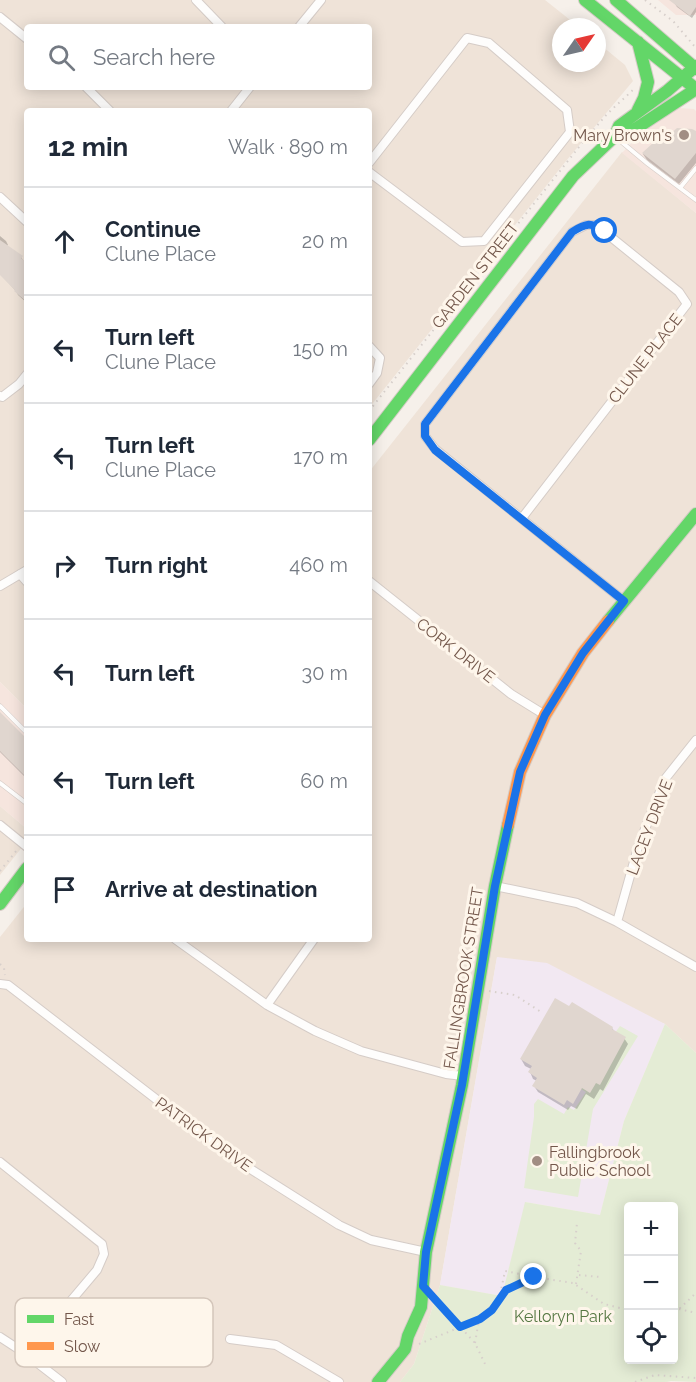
<!DOCTYPE html>
<html lang="en">
<head>
<meta charset="utf-8">
<style>
	body { margin:0; font-family:Raleway,sans-serif; background:#f2f2f3; color:#1f2937 }
	.controls { position:absolute; right:18px; bottom:18px; display:grid; overflow:hidden; border-radius:6px; box-shadow:0 3px 15px #0003 }
	.controls button { width:54px; height:54px; display:grid; place-items:center; padding:0; border:0; border-bottom:2px solid #e0e1e3; background:#fff; color:#1f2937; font:30px sans-serif }
	.compass { position:absolute; left:552px; top:18px; width:54px; height:54px; border-radius:50%; background:#fff; box-shadow:0 3px 15px #0003; rotate:56deg }
	.stop { position:absolute; width:18px; height:18px; margin:-14px; border:4px solid #1a73e8; border-radius:50%; background:#fff }
	.stop.end { background:#1a73e8; border-color:#fff; box-shadow:0 2px 6px #0008 }
	.list { margin:0; padding:0; list-style:none }
	h2 { display:flex; justify-content:space-between; align-items:center; height:78px; margin:0; padding:0 24px; font-size:26px }
	h2 small { font-size:20px; font-weight:400; color:#747a83 }
	.list li { display:grid; grid-template-columns:39px 1fr auto; gap:18px; align-items:center; box-sizing:border-box; height:108px; padding:0 24px; border-top:2px solid #e0e1e3 }
	.list b { display:block; font-size:22px; white-space:nowrap }
	.list p { margin:0; font-size:20px; white-space:nowrap; color:#747a83 }
	.list em { font-size:20px; font-style:normal; color:#747a83 }
	.icon { flex:none; width:33px; height:33px; fill:none; stroke:currentColor; stroke-width:2; stroke-linecap:round; stroke-linejoin:round }
	.map { position:relative; flex:none; width:696px; height:1382px; overflow:hidden }
	.search { position:absolute; background:#fff; box-shadow:0 3px 15px #0003; left:24px; top:24px; width:348px; height:66px; display:flex; align-items:center; gap:15px; box-sizing:border-box; padding:0 21px; border-radius:6px; color:#747a83; font-size:22px }
	.panel { position:absolute; background:#fff; box-shadow:0 3px 15px #0003; left:24px; top:108px; width:348px; height:834px; border-radius:6px }
	.map>svg:first-child { display:block }
	.residential { fill:#efe3d8; fill-rule:evenodd }
	.commercial { fill:#f6e5de }
	.education { fill:#f2e8f2 }
	.green { fill:#e4ecd5; fill-rule:evenodd }
	.shadow { fill:#0003 }
	.building { fill:#e0d6cf }
	.lines { fill:none; stroke-linecap:round; stroke-linejoin:round }
	.lane-casing { stroke:#d5ccc7; stroke-width:5 }
	.street-casing { stroke:#d5ccc7; stroke-width:10 }
	.fast-casing { stroke:#d5ccc6; stroke-width:14 }
	.slow-casing { stroke:#d5ccc6; stroke-width:14 }
	.path { stroke:#d7cfcb; stroke-width:2; stroke-dasharray:1.5 4.5; stroke-linecap:butt }
	.lane { stroke:#fefdfc; stroke-width:4 }
	.street { stroke:#fefdfc; stroke-width:8 }
	.fast { stroke:#63d668; stroke-width:12 }
	.slow { stroke:#ff974d; stroke-width:12 }
	.route { stroke:#1a73e8; stroke-width:8 }
	.poi-dot { fill:#a18d83; stroke:#fef6eb; stroke-width:2 }
	.labels { text-anchor:middle; stroke-width:6; stroke-linejoin:round; paint-order:stroke }
	.poi-label { font-size:16px; fill:#73574b; stroke:#fef6eb; text-anchor:end }
	.street-label { font-size:16px; fill:#73574b; stroke:#fef6eb }
	.park-label { font-size:16px; fill:#567843; stroke:#fef6eb }
	.key { fill:#fef6eb; stroke:#d4c6bb; stroke-width:1.5 }
	.key-label { font-size:16px; fill:#73574b }
</style>
</head>
<body>
<div class="map">
<svg width="696" height="1382" viewBox="0 0 696 1382">
	<rect width="100%" height="100%" fill="#f6f0ea"/>
	<path class="residential" d="M0,0H545L579,27H561V63H597V42L625,65L633,81L566,161L369,408V111H27V709L0,682ZM27,27H369V87H27Z
		M622,152L696,213V1053L665,1024L497,957L440,1285L414,1364L400,1382H0V937L27,903V939H369V472Z
		M0,806L27,829V841L0,875Z"/>
	<path class="commercial" d="M658,0H696V15H676Z
		M679,108L694,109L696,111V213L622,153L638,136L654,123Z
		M0,682L27,709V829L0,806Z"/>
	<path class="education" d="M497,957L547,963L665,1024L624,1121L600,1215L526,1202L502,1296L440,1285Z"/>
	<path class="green" d="M665,1024L696,1053V1382L671,1381L667,1382H400L414,1364L440,1285L502,1296L525,1202L600,1215L624,1121ZM628,1206H674V1360H628Z
		M620,1026L638,1036L593,1109L578,1197L524,1188L534,1117V1104L538,1099L564,1114L568,1107L574,1110L586,1092L576,1086Z"/>
	<path class="shadow" d="M678,0H696V12L692,18L677,7L675,4Z
		M696,132V163L679,184L647,160L643,154L668,138Z
		M0,236L6,241L8,245L7,246L21,257L27,266V303L18,295L16,291L0,274Z
		M0,714L23,737L27,738V779L0,752Z
		M612,1028L615,1032L624,1038L628,1044L603,1091L600,1089L594,1099L586,1094L577,1109L571,1106L568,1110L538,1092L534,1086L537,1081L533,1079L530,1072L531,1069L525,1066L521,1059Z"/>
	<path class="building" d="M669,0H696V7L690,16Z
		M677,128L692,129L696,131V153L675,179L642,153L665,132L668,136Z
		M0,240L23,256L21,258L27,263V302L14,291L15,290L0,275Z
		M0,712L24,736L27,737V778L0,751Z
		M555,998L569,1006L572,1002L613,1027L612,1029L626,1037L600,1085L596,1083L590,1093L582,1088L573,1104L567,1100L564,1105L532,1086L537,1078L528,1072L532,1066L520,1059Z"/>
	<g class="lines">
		<defs>
			<path id="lane" d="M618,139L648,164L696,200
				M680,188L696,168
				M0,706L27,733
				M0,783L26,803L27,801"/>
			<path id="street" d="M196,0L222,27
				M0,17L27,39
				M299,27L321,0
				M86,87L110,111
				M231,111L250,87
				M369,163L467,38L489,43L567,110L570,132L484,241L462,242L369,172
				M0,197L27,222
				M369,346L380,358L377,373L369,384
				M0,396L2,397L19,384L27,374
				M522,518L687,304L679,292L596,225H586L572,232L425,424V436L435,449L624,601
				M20,574L27,582
				M369,581L511,694L545,715
				M0,586L27,570
				M0,825L27,847
				M495,886L577,903L617,922L696,967
				M617,922L639,844L665,779L696,740
				M175,939L267,1005L315,1031L361,1051L446,1074L463,1076
				M0,984L8,985L230,1156L339,1225L371,1240L426,1252
				M267,1005L314,939
				M0,1162L102,1244L104,1254L97,1270L26,1354
				M0,1337L26,1354L62,1382
				M230,1339L276,1345L339,1382"/>
			<path id="fast" d="M585,0L696,89
				M616,0L696,69
				M638,42L648,82L644,98L638,110
				M615,136L626,135L696,89
				M369,440L573,176L615,136L619,126L667,91L696,66
				M608,621L696,514
				M0,904L27,868
				M378,1382L405,1349L408,1336L421,1307L426,1252L462,1085L495,886L508,825"/>
			<path id="slow" d="M508,825L520,772L545,715L583,653L608,621"/>
		</defs>
		<use href="#lane" class="lane-casing"/>
		<use href="#street" class="street-casing"/>
		<use href="#fast" class="fast-casing"/>
		<use href="#slow" class="slow-casing"/>
		<path class="path" d="M645,0L673,21L696,48
			M369,411L579,147L607,114L634,89
			M0,871L17,850
			M0,964L4,968L5,975
			M489,991L515,995L541,1012
			M579,1275L600,1277
			M576,1284L581,1251L575,1243L577,1223
			M433,1297L475,1343L486,1366
			M499,1300L505,1271L534,1277
			M679,1309L696,1313
			M674,1310L679,1309L696,1293
			M475,1343L479,1320
			M419,1344L480,1319L493,1310L506,1290L534,1277L573,1283L604,1304L628,1310
			M635,1382L655,1375L696,1378"/>
		<use href="#lane" class="lane"/>
		<use href="#street" class="street"/>
		<use href="#fast" class="fast"/>
		<use href="#slow" class="slow"/>
	</g>
	<g class="lines">
		<path class="route" d="M534,1277L506,1290L492,1310L480,1319L460,1327L423,1286L426,1252L462,1085L495,886L520,772L545,715L583,653L624,601L435,450L425,436V424L572,232C586,223 591,222 605,231"/>
	</g>
	<g class="poi-dot">
		<circle cx="684" cy="135" r="6"/>
		<circle cx="537" cy="1161" r="6"/>
	</g>
	<g class="labels">
		<g class="poi-label">
			<text x="672" y="141">Mary Brown's</text>
			<text x="549" y="1158" text-anchor="start">Fallingbrook<tspan x="549" dy="18">Public School</tspan></text>
		</g>
		<g class="street-label">
			<text transform="translate(475 275) rotate(-52)" y="6">GARDEN STREET</text>
			<text transform="translate(645 358) rotate(-52)" y="6">CLUNE PLACE</text>
			<text transform="translate(456 650) rotate(38)" y="6">CORK DRIVE</text>
			<text transform="translate(649 827) rotate(-69)" y="6">LACEY DRIVE</text>
			<text transform="translate(463 978) rotate(-81)" y="6">FALLINGBROOK STREET</text>
			<text transform="translate(204 1134) rotate(36)" y="6">PATRICK DRIVE</text>
		</g>
		<g class="park-label">
			<text x="563" y="1322">Kelloryn Park</text>
		</g>
	</g>
	<rect x="15" y="1298" width="198" height="69" rx="9" class="key"/>
	<rect x="27" y="1315" width="27" height="8" fill="#63d668"/>
	<rect x="27" y="1342" width="27" height="8" fill="#ff974d"/>
	<g class="key-label">
		<text x="64" y="1325">Fast</text>
		<text x="64" y="1352">Slow</text>
	</g>
</svg>
<div class="controls">
<button>+</button>
<button>−</button>
<button><svg class="icon" aria-label="locate" viewBox="0 0 24 24"><circle cx="12" cy="12" r="6"/><path d="M12 2v4M12 18v4M2 12h4M18 12h4"/></svg></button>
</div>
<svg class="compass" viewBox="-18 -18 36 36"><path d="M0-13l5 13h-10z" fill="#e53935"/><path d="M0 13l5-13h-10z" fill="#747a83"/></svg>
<div class="stop" style="left:605px;top:231px"></div>
<div class="stop end" style="left:534px;top:1277px"></div>
<div class="search"><svg class="icon" aria-label="search" viewBox="0 0 24 24"><circle cx="10" cy="10" r="6"/><path d="M15 15l6 6"/></svg>Search here</div>
<section class="panel">
<h2>12 min<small>Walk · 890 m</small></h2>
<ul class="list">
<li><svg class="icon" aria-label="ahead" viewBox="0 0 24 24"><path d="M12 20V5M6 11l6-6 6 6"/></svg><div><b>Continue</b><p>Clune Place</p></div><em>20 m</em></li>
<li><svg class="icon" aria-label="left" viewBox="0 0 24 24"><path d="M17 20v-9H6M10 6l-5 5 5 5"/></svg><div><b>Turn left</b><p>Clune Place</p></div><em>150 m</em></li>
<li><svg class="icon" aria-label="left" viewBox="0 0 24 24"><path d="M17 20v-9H6M10 6l-5 5 5 5"/></svg><div><b>Turn left</b><p>Clune Place</p></div><em>170 m</em></li>
<li><svg class="icon" aria-label="right" viewBox="0 0 24 24"><path d="M7 20v-9h11M14 6l5 5-5 5"/></svg><div><b>Turn right</b></div><em>460 m</em></li>
<li><svg class="icon" aria-label="left" viewBox="0 0 24 24"><path d="M17 20v-9H6M10 6l-5 5 5 5"/></svg><div><b>Turn left</b></div><em>30 m</em></li>
<li><svg class="icon" aria-label="left" viewBox="0 0 24 24"><path d="M17 20v-9H6M10 6l-5 5 5 5"/></svg><div><b>Turn left</b></div><em>60 m</em></li>
<li><svg class="icon" aria-label="arrive" viewBox="0 0 24 24"><path d="M6 21V4h12l-3 4 3 4H6"/></svg><div><b>Arrive at destination</b></div></li>
</ul>
</section>
</div>
</body>
</html>
